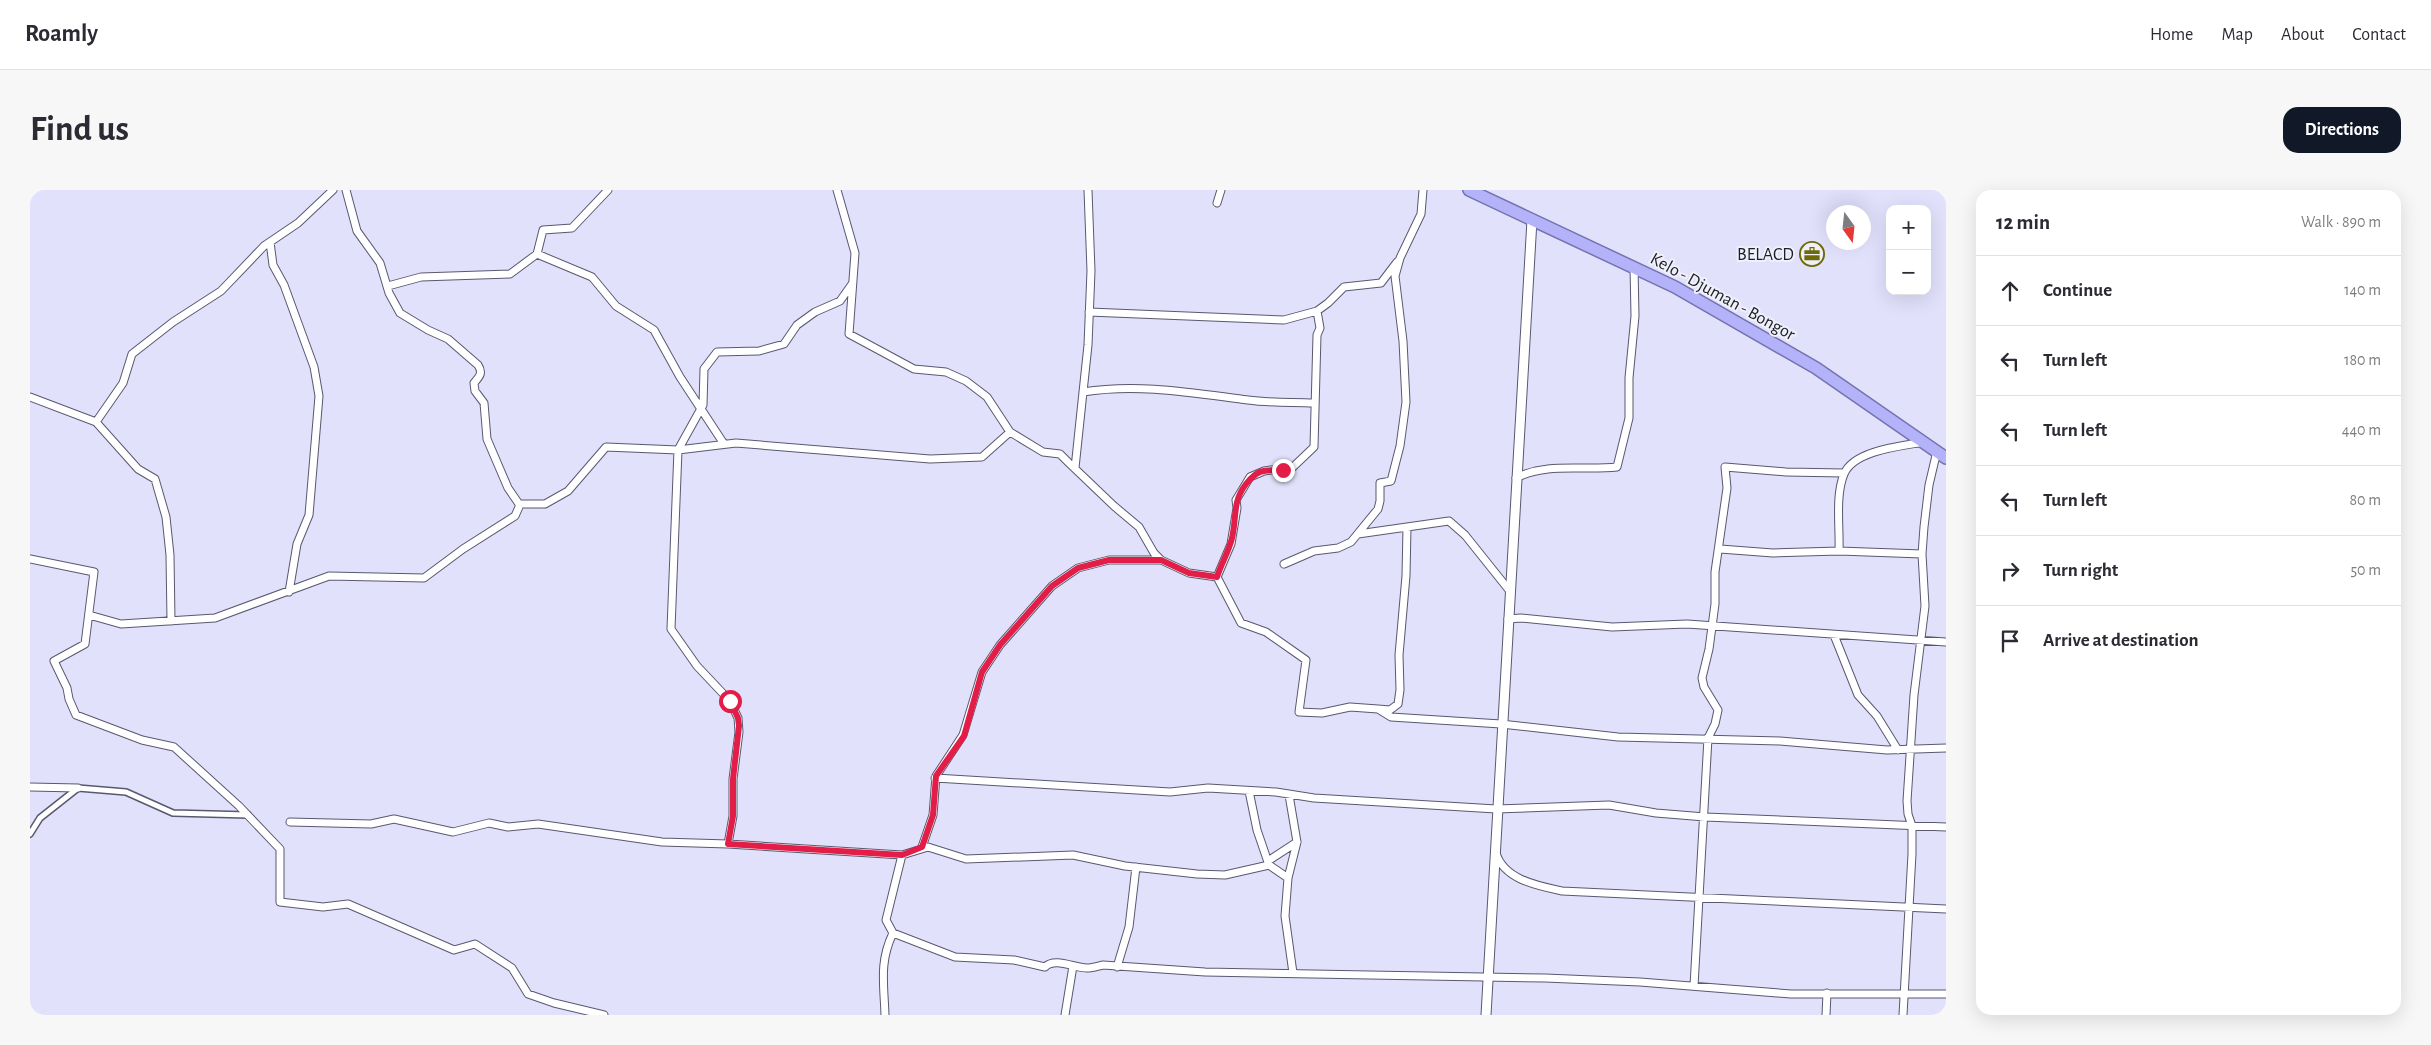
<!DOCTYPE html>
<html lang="en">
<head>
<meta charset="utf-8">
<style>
	body { margin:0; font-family:"Alegreya Sans",sans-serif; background:#f7f7f7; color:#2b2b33 }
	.controls { position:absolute; right:15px; top:15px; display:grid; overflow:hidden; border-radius:10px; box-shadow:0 5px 20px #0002 }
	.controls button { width:45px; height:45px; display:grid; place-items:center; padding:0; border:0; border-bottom:1px solid #e1e1e2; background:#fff; color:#2b2b33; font:25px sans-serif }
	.compass { position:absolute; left:1796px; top:15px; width:45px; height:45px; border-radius:50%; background:#fff; box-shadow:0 5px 20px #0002; rotate:165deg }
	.stop { position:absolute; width:15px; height:15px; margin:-11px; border:4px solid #e11d48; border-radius:50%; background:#fff }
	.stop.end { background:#e11d48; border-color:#fff; box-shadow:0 1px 5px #0008 }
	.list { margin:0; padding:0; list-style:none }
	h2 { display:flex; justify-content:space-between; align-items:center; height:65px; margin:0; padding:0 20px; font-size:21px }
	h2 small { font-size:16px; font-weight:400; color:#7c7c81 }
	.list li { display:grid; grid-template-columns:32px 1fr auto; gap:15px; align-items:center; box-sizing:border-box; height:70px; padding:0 20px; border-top:1px solid #e1e1e2 }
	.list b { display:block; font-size:19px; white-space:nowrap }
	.list em { font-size:16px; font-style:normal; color:#7c7c81 }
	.icon { flex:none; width:28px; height:28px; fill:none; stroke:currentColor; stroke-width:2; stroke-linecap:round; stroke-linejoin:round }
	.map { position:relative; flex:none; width:1916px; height:825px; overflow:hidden; border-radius:15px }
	header { display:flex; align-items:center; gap:30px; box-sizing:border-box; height:70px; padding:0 25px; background:#fff; border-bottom:1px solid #e1e1e2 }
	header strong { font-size:24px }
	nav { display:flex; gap:28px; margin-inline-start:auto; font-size:18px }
	.intro { display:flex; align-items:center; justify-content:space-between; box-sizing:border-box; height:120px; padding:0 30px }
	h1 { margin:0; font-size:35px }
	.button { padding:12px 22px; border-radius:15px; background:#111827; color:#fff; font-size:18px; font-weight:700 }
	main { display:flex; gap:30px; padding:0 30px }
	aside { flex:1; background:#fff; border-radius:15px; box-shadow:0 5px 20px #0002 }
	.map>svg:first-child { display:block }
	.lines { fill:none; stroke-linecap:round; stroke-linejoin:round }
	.pedestrian-casing { stroke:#58586f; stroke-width:8 }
	.minor-casing { stroke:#58586f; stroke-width:9 }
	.tertiary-casing { stroke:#58586f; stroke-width:11 }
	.trunk-casing { stroke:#7472af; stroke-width:14 }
	.pedestrian { stroke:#fff; stroke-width:5 }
	.minor { stroke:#fff; stroke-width:7 }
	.tertiary { stroke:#fff; stroke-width:9 }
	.trunk { stroke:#b4b3fa; stroke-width:11 }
	.route { stroke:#e11d48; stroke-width:6 }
	.labels { text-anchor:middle; stroke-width:4; stroke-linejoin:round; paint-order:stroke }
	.poi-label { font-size:18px; fill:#1e1e27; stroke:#f0f0fb; text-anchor:end }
	.street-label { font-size:18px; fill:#1e1e27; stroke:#f0f0fb }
</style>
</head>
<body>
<header>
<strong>Roamly</strong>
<nav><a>Home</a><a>Map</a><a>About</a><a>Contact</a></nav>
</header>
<div class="intro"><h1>Find us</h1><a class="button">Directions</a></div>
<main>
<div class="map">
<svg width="1916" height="825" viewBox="0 0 1916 825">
	<rect width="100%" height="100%" fill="#e1e1fc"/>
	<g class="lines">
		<defs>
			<path id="pedestrian" d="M0,644L10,628L48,598L96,602L143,623L218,625"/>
			<path id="minor" d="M316,0L327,41L350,73L359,103L370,123L398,140L418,149L448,175C453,183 450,186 444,193L445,201L454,213L457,249L478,298L489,314H515L538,301L576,257L648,260L641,439L667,476L700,511L708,528L709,542L703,589V626L698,654
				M807,0L825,63L819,144L884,179L916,182L936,191L957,207L980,242L1013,262L1030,264L1039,273L1084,316L1109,337L1124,363L1131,370L1159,383L1187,387L1211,433L1236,442L1276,470L1269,522L1292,523L1320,517L1348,519L1361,527L1471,534L1588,547L1750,551L1857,560L1916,558
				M1187,13L1191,0
				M240,52L243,75L254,95L284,177L289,206L279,325L267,354L259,402
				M507,64L562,87L586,116L624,140L650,187L694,254
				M358,96L391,87L480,84L507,64L513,40L542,38L578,0
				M1059,122L1254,130L1287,121
				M1053,202L1058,155L1061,81L1058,0
				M0,207L66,232L108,279L125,289L136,327L140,365L141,431
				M66,232L93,193L102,164L143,132L191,101L234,56L268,33L303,0
				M648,260L706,253L900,269L952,267L980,242
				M648,260L673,215L674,179L687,162L729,161L754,154L767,135L785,122L810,111L822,94
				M1045,278L1053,202C1108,193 1163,203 1218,210C1239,213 1262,212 1284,213
				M1486,288C1517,272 1553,281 1587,277L1599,228V188L1605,126L1604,77
				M1328,344L1419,331L1435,345L1479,400
				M1690,359L1743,363L1809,361L1892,364
				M1809,361C1810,337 1805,306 1814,284C1824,260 1872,256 1894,252
				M0,369L64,382L55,454L24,471L37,498L39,509L46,525L112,550L144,557L209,616L250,659V712L293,717L318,714L424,760L445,754L482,778L498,804L524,813L574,825
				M1254,374L1284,361L1308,358L1321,352L1348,319L1350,311V293L1361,291L1370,256L1376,212L1373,151L1365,86L1370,68L1391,24L1393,0
				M1187,387L1201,354L1207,318L1206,310L1220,287L1234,281L1263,277L1284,257L1287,145L1290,138L1287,121L1298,113L1314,97L1351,93L1367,72
				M59,425L91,434L185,428L299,386L394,388L433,359L485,326L489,317
				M1478,429L1491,428L1582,437L1657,434L1916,452
				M1804,445L1828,505L1847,526L1868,560
				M1348,519L1360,520L1368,514L1370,500L1369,465L1376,386L1377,337
				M905,588L1140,602L1178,598L1246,602L1284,608L1466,619L1579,615L1626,623L1675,627L1916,637
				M0,597L48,598
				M1219,601L1227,640L1239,675
				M260,632L341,634L364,629L423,642L459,633L478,637L508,634L632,652L698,654L872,665L898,657L936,669L1043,665L1095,676L1167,684L1195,685L1239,675L1258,688L1255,726L1263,783
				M892,657L903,625L906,586L933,545L952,482L970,455L1022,396L1048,378L1079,370H1131
				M1466,663C1474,690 1509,696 1532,701L1916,719
				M872,665L856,730L863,743L925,767L984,770L1015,777C1025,767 1044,778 1057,778C1063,778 1068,776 1073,775L1175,782L1515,788L1610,792L1761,804H1916
				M1238,671L1267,652
				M1258,688L1267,652L1259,605
				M1087,777L1099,737L1106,677
				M1664,796L1678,548L1685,534L1688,520L1674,497L1672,488L1679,459L1685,414V382L1697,298L1695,277L1756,282L1814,283
				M855,825C854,794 849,772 863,743
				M1035,825L1043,776
				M1796,825L1797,803
				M1873,825L1882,664V636L1878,624L1877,611L1884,505L1895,416L1892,364L1894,337L1899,295L1907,261"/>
			<path id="tertiary" d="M1456,825L1502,30"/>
			<path id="trunk" d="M1439,0L1645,97L1786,178L1916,268"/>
		</defs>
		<use href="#pedestrian" class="pedestrian-casing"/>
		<use href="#minor" class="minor-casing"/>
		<use href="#tertiary" class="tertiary-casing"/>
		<use href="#trunk" class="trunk-casing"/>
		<use href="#pedestrian" class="pedestrian"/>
		<use href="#minor" class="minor"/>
		<use href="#tertiary" class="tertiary"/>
		<use href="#trunk" class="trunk"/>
	</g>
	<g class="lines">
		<path class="route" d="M700,511L708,528L709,536L703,589V626L698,654L872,665L892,657L903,625L906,586L934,546L952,482L970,455L1022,396L1048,378L1079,370H1131L1159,383L1187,387C1191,374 1199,361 1202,348C1207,327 1202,312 1216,294C1228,279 1234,280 1253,280"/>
	</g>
	<defs>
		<symbol id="office-ring" viewBox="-11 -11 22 22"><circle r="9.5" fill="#f0f0fb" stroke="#6e6a06" stroke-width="1.5"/><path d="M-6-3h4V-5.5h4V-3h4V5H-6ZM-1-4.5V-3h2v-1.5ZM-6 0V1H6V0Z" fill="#6e6a06"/></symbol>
	</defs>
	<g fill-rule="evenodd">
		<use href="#office-ring" x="1768" y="50" width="28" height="28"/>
	</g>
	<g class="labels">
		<g class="poi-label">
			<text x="1764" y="70">BELACD</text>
		</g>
		<g class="street-label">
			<text transform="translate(1693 106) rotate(29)" y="6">Kelo - Djuman - Bongor</text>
		</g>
	</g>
</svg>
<div class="controls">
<button>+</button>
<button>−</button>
</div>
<svg class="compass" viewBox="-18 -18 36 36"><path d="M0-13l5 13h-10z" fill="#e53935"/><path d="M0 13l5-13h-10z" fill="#7c7c81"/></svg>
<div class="stop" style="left:700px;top:511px"></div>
<div class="stop end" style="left:1253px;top:280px"></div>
</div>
<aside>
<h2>12 min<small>Walk · 890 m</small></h2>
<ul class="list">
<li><svg class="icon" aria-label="ahead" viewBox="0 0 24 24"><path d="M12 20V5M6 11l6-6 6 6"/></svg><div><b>Continue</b></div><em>140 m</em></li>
<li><svg class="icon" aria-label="left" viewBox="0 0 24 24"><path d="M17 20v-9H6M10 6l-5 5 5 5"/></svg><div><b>Turn left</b></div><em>180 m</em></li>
<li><svg class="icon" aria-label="left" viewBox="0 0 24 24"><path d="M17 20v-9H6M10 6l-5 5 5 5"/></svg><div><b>Turn left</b></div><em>440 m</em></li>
<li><svg class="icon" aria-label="left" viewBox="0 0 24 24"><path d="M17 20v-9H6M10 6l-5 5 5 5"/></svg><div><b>Turn left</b></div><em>80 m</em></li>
<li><svg class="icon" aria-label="right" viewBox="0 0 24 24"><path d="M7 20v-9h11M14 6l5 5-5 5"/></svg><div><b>Turn right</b></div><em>50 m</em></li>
<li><svg class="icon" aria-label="arrive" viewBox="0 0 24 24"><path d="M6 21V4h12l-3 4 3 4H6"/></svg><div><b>Arrive at destination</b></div></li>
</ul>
</aside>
</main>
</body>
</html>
